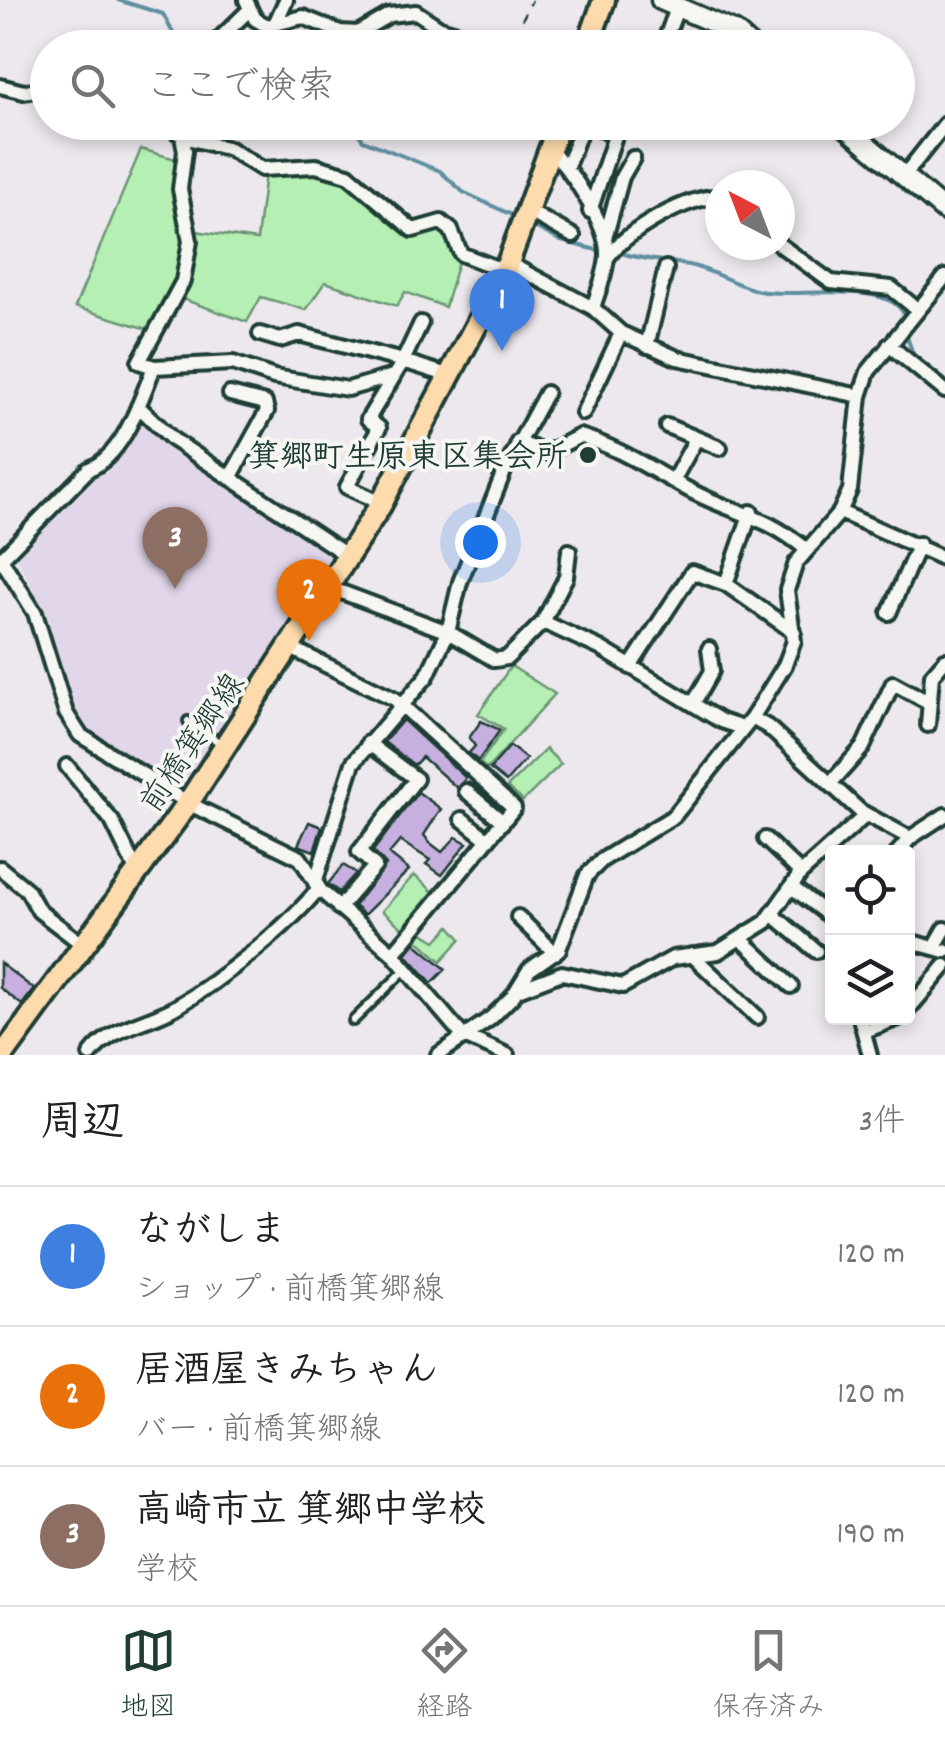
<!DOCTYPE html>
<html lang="ja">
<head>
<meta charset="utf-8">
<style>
	body { margin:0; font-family:Dekko,"Klee One",sans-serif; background:#f2f2f2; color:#202124 }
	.controls { position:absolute; right:30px; bottom:30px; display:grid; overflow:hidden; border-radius:10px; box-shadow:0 5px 15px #0003 }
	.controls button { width:90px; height:90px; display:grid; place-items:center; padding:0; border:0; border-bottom:2px solid #e0e0e0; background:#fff; color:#202124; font:50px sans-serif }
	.compass { position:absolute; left:705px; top:170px; width:90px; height:90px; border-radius:50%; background:#fff; box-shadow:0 5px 15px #0003; rotate:318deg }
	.you { position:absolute; left:480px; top:542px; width:35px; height:35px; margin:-25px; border:8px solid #fff; border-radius:50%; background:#1a73e8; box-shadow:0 0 0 15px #1a73e833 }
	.badge { display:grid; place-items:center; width:65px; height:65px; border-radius:50%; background:#1f3d34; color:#fff; font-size:32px; font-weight:700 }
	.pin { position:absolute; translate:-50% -82px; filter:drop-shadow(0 2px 5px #0008) }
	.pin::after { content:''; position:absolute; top:52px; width:35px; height:30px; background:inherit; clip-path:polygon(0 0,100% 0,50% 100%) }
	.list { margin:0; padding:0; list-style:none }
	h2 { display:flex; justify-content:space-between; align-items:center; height:130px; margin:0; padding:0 40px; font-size:42px }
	h2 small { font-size:32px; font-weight:400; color:#757577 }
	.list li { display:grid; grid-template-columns:65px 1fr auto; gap:30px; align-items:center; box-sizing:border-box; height:140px; padding:0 40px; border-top:2px solid #e0e0e0 }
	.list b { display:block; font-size:38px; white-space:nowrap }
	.list p { margin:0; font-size:32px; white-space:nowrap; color:#757577 }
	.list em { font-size:32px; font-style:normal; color:#757577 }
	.icon { flex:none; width:55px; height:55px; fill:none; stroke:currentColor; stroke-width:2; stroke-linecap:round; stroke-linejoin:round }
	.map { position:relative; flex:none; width:945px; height:1055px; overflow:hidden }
	.search { position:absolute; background:#fff; box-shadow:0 5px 15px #0003; left:30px; right:30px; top:30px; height:110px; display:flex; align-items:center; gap:25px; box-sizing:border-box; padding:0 35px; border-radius:55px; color:#757577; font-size:38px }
	.sheet { height:550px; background:#fff }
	nav { display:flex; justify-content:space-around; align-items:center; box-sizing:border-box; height:140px; border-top:2px solid #e0e0e0; background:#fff; font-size:28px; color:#757577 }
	nav a { display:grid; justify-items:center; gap:5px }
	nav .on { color:#1f3d34 }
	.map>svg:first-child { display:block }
	.built { fill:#e2d7ea }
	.green { fill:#b5efb3; stroke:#6a9674; stroke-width:2.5 }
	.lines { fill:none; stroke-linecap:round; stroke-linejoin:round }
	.stream { stroke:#5e8fa0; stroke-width:4 }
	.building { fill:#c7b0df; stroke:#1f3d34; stroke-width:2.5 }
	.lane-casing { stroke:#1f3d34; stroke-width:14 }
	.street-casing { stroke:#1f3d34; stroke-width:20 }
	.secondary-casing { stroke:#1f3d34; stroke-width:25 }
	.primary-casing { stroke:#1f3d34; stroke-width:28 }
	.path { stroke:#1f3d34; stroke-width:2.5; stroke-dasharray:8 8; stroke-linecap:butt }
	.lane { stroke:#f6f6f2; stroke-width:6 }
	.street { stroke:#f6f6f2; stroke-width:12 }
	.secondary { stroke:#f6f6f2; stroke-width:18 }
	.primary { stroke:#fedbac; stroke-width:20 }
	.poi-dot { fill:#1f3d34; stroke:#f6f6f2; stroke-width:4 }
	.labels { text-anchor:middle; stroke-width:8; stroke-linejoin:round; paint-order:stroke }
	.poi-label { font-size:32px; font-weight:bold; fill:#1f3d34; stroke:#f6f6f2; text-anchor:end }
	.street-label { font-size:32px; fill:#1f3d34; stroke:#f6f6f2 }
</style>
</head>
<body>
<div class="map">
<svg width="945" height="1055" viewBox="0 0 945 1055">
	<rect width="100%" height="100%" fill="#ede8ee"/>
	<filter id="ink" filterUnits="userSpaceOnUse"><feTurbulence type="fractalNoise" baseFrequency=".01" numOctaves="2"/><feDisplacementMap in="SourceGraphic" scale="20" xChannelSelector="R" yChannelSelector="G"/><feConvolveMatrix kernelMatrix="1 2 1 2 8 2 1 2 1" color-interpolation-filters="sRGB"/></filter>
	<g filter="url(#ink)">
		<path class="built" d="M142,418L339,554L179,794L79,725L49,637L47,616L13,550L94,471L106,474Z"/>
		<path class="green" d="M141,149L179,160C185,238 192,260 151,330L75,307Z
			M315,169L346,179L405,231L423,235L443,228L459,258L445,307L405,292L397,306L325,282L306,310L261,297L247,322L182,299L195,231L257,240L265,173Z
			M511,666L555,694L487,769L480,763L504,729L478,714Z
			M546,749L561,764L523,801L507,787Z
			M414,875L437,895L406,931L382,911Z
			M450,926L461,939L441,961L413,936L418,930L436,941Z"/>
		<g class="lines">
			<path class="stream" d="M118,0L163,14L181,48
				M350,122L363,140L440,171L463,192L516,217
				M529,224L561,241L601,251
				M618,252C644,261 668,260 693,266C716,272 736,285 759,291C792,299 890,278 905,316
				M907,337L913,354L945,380"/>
		</g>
		<path class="building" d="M403,720L466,778L457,788L422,757L414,765L384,742Z
			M481,721L500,730L478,761L469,753L475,746L469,738Z
			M510,746L526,759L506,782L490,769Z
			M418,792L441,809L424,835L429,842L442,852L456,837L467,843L442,875L426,864L430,860L400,841L389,854L409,870L364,915L354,906L386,865L373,851Z
			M309,822L322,827L314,851L298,845Z
			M343,865L356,873L339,892L328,884Z
			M415,943L446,969L432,983L406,954Z
			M0,963L34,989L22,1005L0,988Z"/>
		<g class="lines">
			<defs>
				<path id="lane" d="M188,721L220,743
					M353,1021L406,969"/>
				<path id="street" d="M246,0L255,19L267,26L303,17L340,32L358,33L389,15L416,12L440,28L468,36L484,48
					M274,26L286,0
					M210,48L248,11
					M662,48L678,6
					M712,48L721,25
					M0,86L24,92L48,88
					M163,122L184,137L230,149L262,169L316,166L348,175L413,230L441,222L451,230L461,254L505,271
					M179,122L185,151L180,189L190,241L183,281L139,362L154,367L233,363L274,377L348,389L393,376
					M587,122L615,136L590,211
					M550,151C570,166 608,227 607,254C607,271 598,291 593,308
					M568,164L584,122
					M903,177L945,124
					M528,211L573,236
					M606,235L622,177L633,158
					M780,245L831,282L891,288L918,310
					M608,257C622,234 693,192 720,198
					M508,263L593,308L621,333L677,358L860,396
					M260,334L280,340L299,334L403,361L421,323
					M889,345L945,391
					M647,346L666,268
					M230,394L265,403L267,411L230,478
					M138,406L172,439L348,556
					M583,413L621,333
					M667,426L720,448
					M518,442L546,453L580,436C621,448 656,473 693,492C738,515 763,514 806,549
					M673,481L696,439
					M381,503L347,487L379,428L368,419L403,361L450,376
					M751,512L726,584L794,632
					M840,512L945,559
					M0,557L35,613L66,713L80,735L188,803L300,858L321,891L393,954L462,1035L507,1055
					M1,559L89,469C124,455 140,401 154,367
					M328,587L448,632L495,660L507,658L543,622L600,648L721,721L742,728
					M889,613L919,544
					M543,622L566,577L569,551
					M289,647L395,699L514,808L393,954
					M630,667L692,572L726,584
					M693,704L712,671L709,649
					M752,718L768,727L860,811L910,838
					M928,725L932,675L945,660
					M67,766L112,821L137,872
					M830,784L863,747L893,683L928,702
					M466,791L503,822
					M462,819L488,840
					M765,839L801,873
					M898,852L910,838L945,815
					M0,868L27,890L39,911L82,944
					M315,883L353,763L427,676L448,632L460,582L505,469L546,393
					M793,888L832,918
					M339,908L375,866L359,852L416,779L368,743
					M772,914L816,951
					M518,917L555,953
					M741,939L791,986
					M908,941L945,951
					M934,948L945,929
					M692,955L757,1017
					M518,990L562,973L623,986L673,958L718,952L766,922L801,873L866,815
					M908,1010L945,966
					M860,1018L870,1055
					M865,1031L899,1018
					M90,1055C111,1026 146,1024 176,1007C221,980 287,928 319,888
					M438,1055L491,1018L513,996L529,970L559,949L587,875L602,860L674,816L752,718L785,665L794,641L787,590L796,563L840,512L850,490L860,396L868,372L945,277"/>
				<path id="secondary" d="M661,0L735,32L753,48
					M840,122L945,211"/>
				<path id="primary" d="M587,48L604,0
					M3,1055L188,803L380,506L505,271L560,122"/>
			</defs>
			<use href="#lane" class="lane-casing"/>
			<use href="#street" class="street-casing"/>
			<use href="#secondary" class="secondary-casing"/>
			<use href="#primary" class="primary-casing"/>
			<path class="path" d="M508,48L532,0"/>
			<use href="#lane" class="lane"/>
			<use href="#street" class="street"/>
			<use href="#secondary" class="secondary"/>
			<use href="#primary" class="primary"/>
		</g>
	</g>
	<circle class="poi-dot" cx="588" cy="455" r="10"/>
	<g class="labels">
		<g class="poi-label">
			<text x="568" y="466">箕郷町生原東区集会所</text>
		</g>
		<g class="street-label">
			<text transform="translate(191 742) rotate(-56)" y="11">前橋箕郷線</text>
		</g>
	</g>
</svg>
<div class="controls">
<button><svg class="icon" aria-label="locate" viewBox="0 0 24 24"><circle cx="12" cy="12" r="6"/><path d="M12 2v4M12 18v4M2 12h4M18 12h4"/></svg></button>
<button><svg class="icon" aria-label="layers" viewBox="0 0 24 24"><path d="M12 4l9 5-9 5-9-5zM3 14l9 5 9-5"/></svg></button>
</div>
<svg class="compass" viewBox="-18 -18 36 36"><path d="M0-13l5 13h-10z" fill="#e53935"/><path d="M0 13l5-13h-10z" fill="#757577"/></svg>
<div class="you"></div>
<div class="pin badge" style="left:502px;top:351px;background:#3f7fe0">1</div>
<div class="pin badge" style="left:309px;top:641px;background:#e8710a">2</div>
<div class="pin badge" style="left:175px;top:589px;background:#8d6e63">3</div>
<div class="search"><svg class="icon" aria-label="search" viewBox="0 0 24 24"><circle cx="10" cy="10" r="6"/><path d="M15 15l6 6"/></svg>ここで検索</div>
</div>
<section class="sheet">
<h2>周辺<small>3件</small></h2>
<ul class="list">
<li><span class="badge" style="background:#3f7fe0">1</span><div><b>ながしま</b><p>ショップ · 前橋箕郷線</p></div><em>120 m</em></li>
<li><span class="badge" style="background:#e8710a">2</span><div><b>居酒屋きみちゃん</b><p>バー · 前橋箕郷線</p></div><em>120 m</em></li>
<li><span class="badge" style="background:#8d6e63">3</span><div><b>高崎市立 箕郷中学校</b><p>学校</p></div><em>190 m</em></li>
</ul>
</section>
<nav>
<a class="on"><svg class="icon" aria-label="map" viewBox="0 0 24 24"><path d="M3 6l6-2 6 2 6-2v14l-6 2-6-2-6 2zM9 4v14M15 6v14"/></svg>地図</a>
<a><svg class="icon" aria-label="directions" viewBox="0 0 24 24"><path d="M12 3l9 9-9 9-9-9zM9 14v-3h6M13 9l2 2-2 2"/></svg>経路</a>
<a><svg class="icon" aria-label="saved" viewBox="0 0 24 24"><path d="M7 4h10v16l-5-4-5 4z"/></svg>保存済み</a>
</nav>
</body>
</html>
